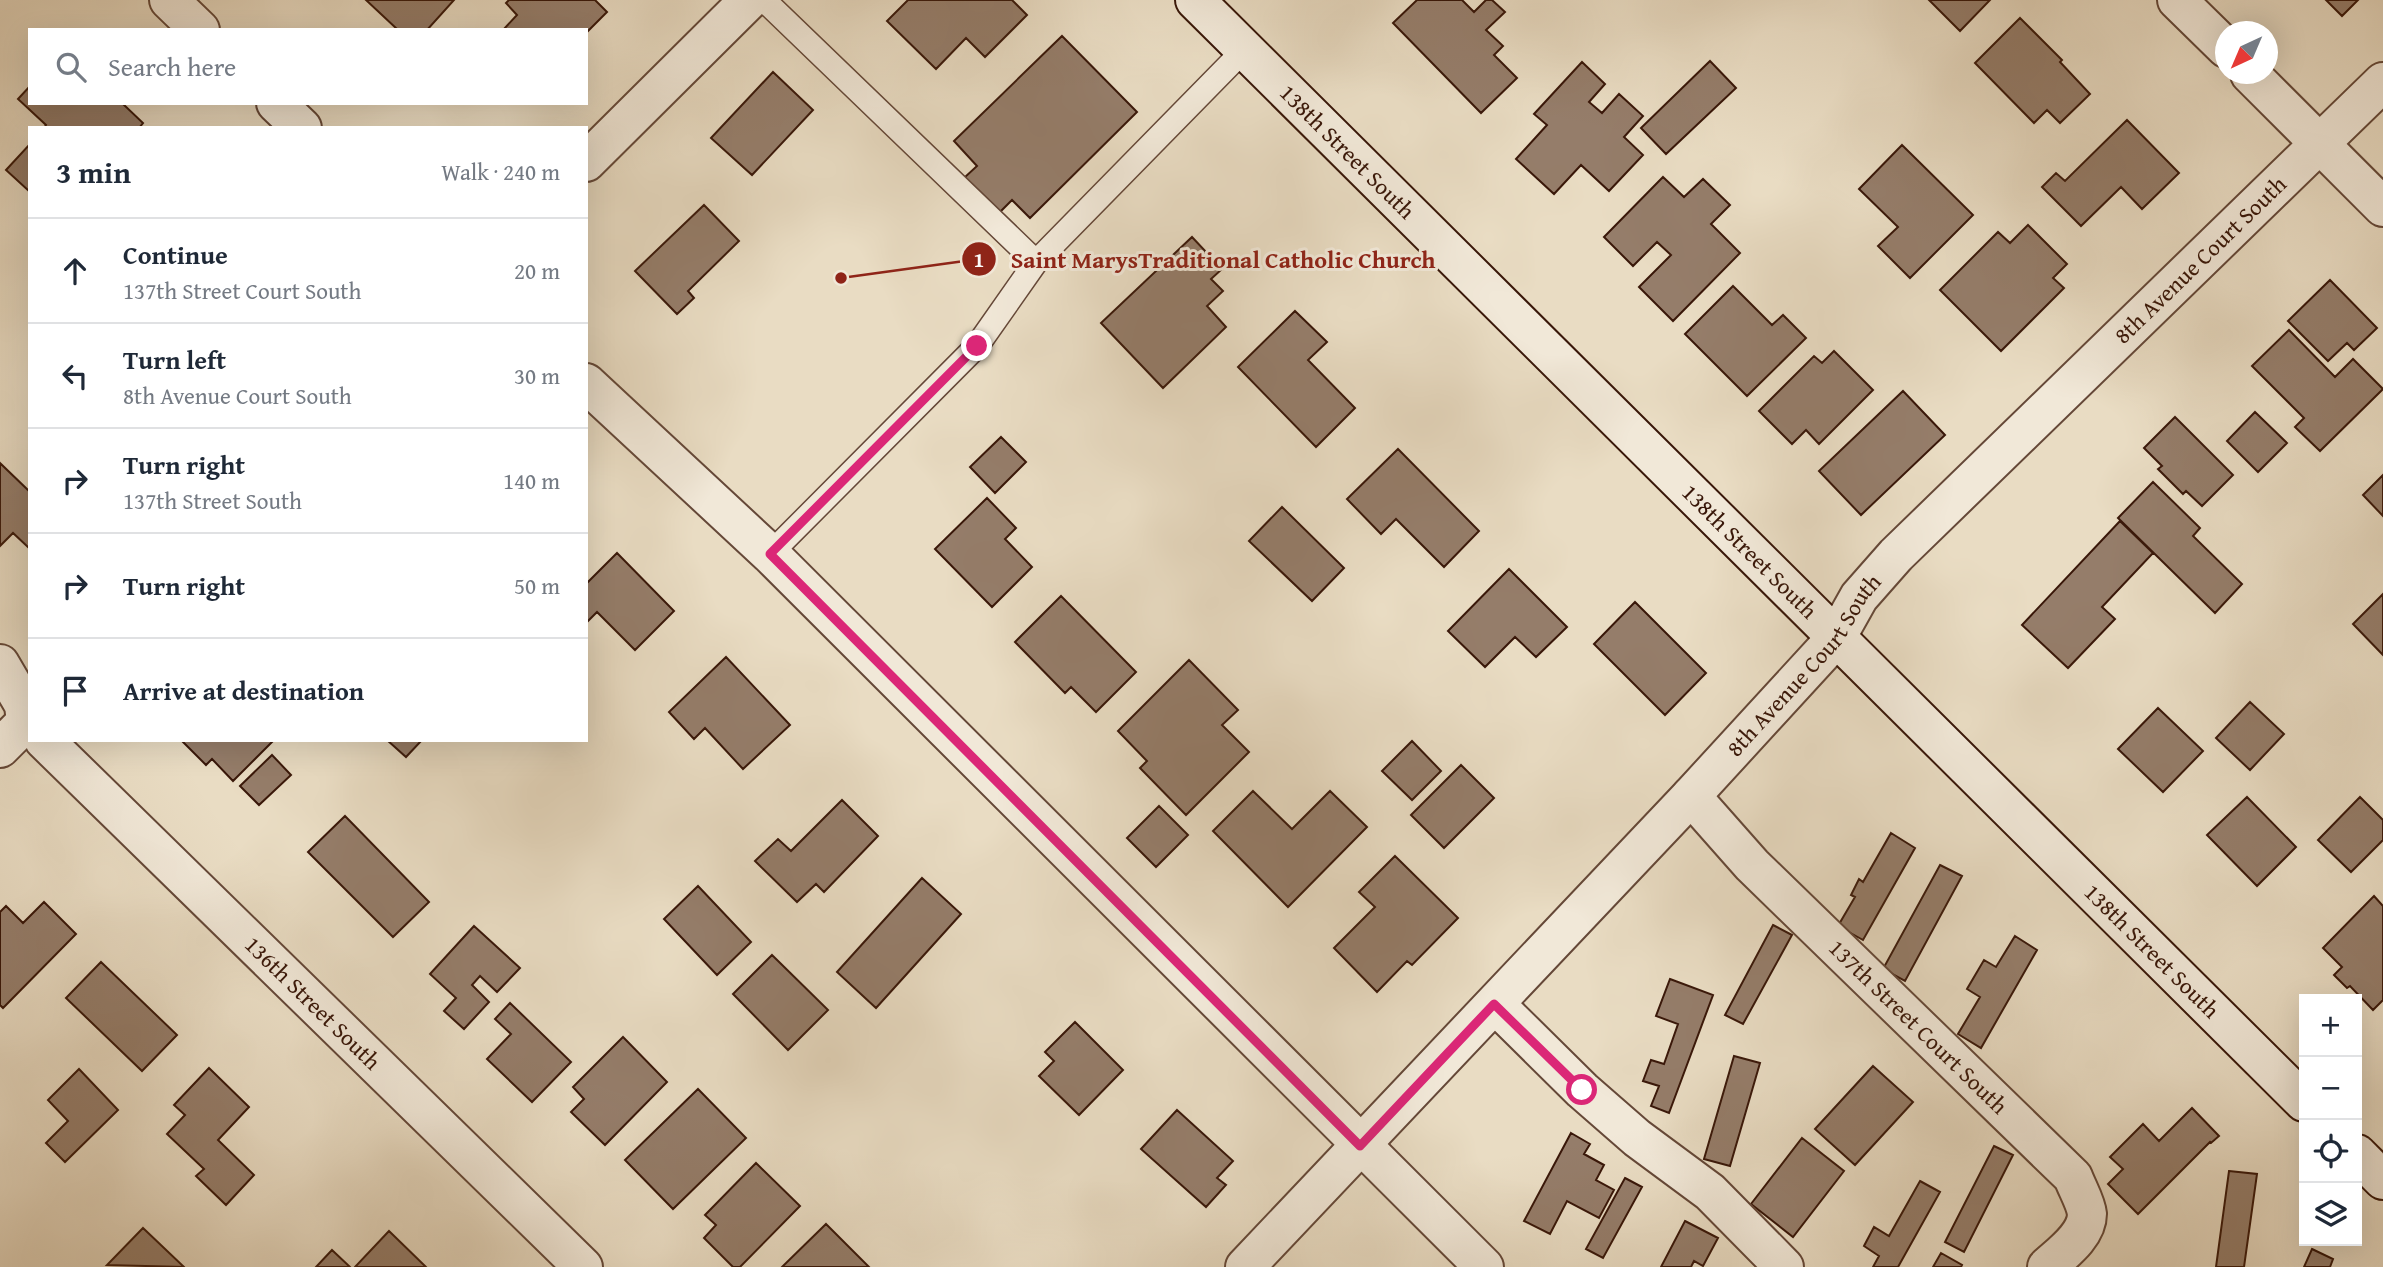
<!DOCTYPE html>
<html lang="en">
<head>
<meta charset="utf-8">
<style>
	body { margin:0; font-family:"Gentium Book Plus",serif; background:#f2f2f3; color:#1f2937 }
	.controls { position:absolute; right:21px; bottom:21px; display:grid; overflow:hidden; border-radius:0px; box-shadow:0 7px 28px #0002 }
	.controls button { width:63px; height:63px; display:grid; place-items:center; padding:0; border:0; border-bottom:2px solid #e0e1e3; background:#fff; color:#1f2937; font:35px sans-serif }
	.compass { position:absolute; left:2215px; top:21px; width:63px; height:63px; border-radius:50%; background:#fff; box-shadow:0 7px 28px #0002; rotate:224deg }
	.stop { position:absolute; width:21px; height:21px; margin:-16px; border:5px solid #db2777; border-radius:50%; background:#fff }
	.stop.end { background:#db2777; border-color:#fff; box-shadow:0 2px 7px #0008 }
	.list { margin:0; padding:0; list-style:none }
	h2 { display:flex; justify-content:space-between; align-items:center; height:91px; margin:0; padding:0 28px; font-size:30px }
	h2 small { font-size:23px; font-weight:400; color:#747a83 }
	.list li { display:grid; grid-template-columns:46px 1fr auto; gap:21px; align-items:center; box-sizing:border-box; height:105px; padding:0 28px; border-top:2px solid #e0e1e3 }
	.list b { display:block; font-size:26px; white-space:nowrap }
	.list p { margin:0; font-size:23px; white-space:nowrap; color:#747a83 }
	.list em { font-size:23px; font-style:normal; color:#747a83 }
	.icon { flex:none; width:38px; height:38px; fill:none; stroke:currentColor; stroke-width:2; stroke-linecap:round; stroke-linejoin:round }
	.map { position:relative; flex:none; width:2383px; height:1267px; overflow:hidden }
	.search { position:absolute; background:#fff; box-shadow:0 7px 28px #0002; left:28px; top:28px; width:560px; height:77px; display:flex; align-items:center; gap:18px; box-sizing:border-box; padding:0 24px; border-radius:0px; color:#747a83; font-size:26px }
	.panel { position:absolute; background:#fff; box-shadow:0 7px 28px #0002; left:28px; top:126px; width:560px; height:616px; border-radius:0px }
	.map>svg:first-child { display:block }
	.building { fill:#957d6a; stroke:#391709; stroke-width:2 }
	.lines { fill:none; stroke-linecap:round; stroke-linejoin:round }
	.lane-casing { stroke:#654838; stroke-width:26 }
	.street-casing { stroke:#654838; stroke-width:42 }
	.secondary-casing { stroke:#391709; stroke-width:42 }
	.lane { stroke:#f1e8d8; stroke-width:23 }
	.street { stroke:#f1e8d8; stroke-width:38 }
	.secondary { stroke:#f1e8d8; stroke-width:38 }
	.route { stroke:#db2777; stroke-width:9 }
	.labels { text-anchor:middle; stroke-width:6; stroke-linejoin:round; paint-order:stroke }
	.street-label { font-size:23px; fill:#391709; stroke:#f1e8d8 }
	.leader { fill:none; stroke:#8f2418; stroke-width:2.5 }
	.callout-dot { fill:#8f2418; stroke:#f1e8d8; stroke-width:2.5 }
	.mark-label { font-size:21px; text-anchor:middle; font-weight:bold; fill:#fff }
	.callout-label { font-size:24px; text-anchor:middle; font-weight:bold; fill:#8f2418; stroke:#f1e8d8; stroke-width:6; stroke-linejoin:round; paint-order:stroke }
</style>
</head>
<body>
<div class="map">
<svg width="2383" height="1267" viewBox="0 0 2383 1267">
	<rect width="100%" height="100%" fill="#e9dcc3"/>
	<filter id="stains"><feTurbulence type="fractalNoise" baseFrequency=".00286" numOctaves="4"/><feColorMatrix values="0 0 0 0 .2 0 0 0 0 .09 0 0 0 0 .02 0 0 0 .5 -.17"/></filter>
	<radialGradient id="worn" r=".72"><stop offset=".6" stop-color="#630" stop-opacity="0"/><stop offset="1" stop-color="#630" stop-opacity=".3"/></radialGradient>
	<path class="building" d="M366,0H454L427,30H398Z
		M509,0H595L607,12L586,33V30H503L517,15L506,3Z
		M908,0H1012L1027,15L985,57L966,38L936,69L887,21Z
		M1417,0H1462L1474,12L1486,0H1492L1505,12L1486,30L1503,46L1494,55L1517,78L1481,113L1393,23Z
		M1929,0H1990L1960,31Z
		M2326,0H2358L2342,16Z
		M2020,18L2062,60L2060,62L2090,94L2060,123L2047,110L2034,123L1975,63Z
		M1062,36L1137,112L1030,218L1012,200L999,213L964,178L977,166L954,141Z
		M1710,61L1736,88L1666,154L1641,128Z
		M1582,62L1605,84L1589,102L1602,113L1619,94L1643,116L1624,137L1643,155L1609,191L1581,165L1554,194L1516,159L1547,125L1534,114Z
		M773,72L813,110L752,175L711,138Z
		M30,86V103H122L143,123L139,128H44L46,125L18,99Z
		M2127,120L2179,173L2142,209L2121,187L2081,226L2042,187L2056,173L2065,181Z
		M30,144V192L6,170Z
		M1902,145L1973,215L1910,278L1878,246L1898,227L1859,189Z
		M1663,177L1684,197L1703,179L1730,205L1711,224L1740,253L1673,321L1639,287L1671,255L1657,242L1633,266L1604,237Z
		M704,205L739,241L688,291L694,298L677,314L635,271Z
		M2028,225L2067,264L2053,278L2064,288L2001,351L1940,290L1998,232L2010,243Z
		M1192,237L1222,269L1211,279L1223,291L1207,306L1226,327L1163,388L1101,323Z
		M2330,280L2377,328L2354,350L2347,343L2328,361L2288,321Z
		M1733,286L1772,325L1783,315L1806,338L1747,396L1685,334Z
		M1295,311L1327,342L1308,360L1355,408L1316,447L1238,367Z
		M2289,330L2335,377L2353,359L2383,389L2320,451L2295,427L2304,418L2252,366Z
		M1834,351L1873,390L1819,444L1806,430L1792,444L1759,411L1814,356L1822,363Z
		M1903,391L1945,435L1861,515L1819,471Z
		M2255,412L2287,443L2258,472L2227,441Z
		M2175,417L2233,475L2202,506L2186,491L2183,494L2158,469L2162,466L2144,448Z
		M1001,437L1026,462L995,493L970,467Z
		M1398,449L1479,531L1444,567L1396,519L1381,534L1347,499Z
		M0,463L30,492V549L13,533L0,546Z
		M2383,475V516L2363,495Z
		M2153,482L2200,528L2193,536L2242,584L2215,613L2118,518Z
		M987,498L1016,528L1005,539L1032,567L992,607L935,549Z
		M1282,507L1344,568L1312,601L1249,541Z
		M2120,521L2153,553L2102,607L2115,619L2068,668L2022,625Z
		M617,553L674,611L635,650L597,612L586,623V584Z
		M1509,569L1567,627L1536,657L1515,637L1485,667L1448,631Z
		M2383,594V655L2353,624Z
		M1061,596L1136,672L1096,712L1071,687L1065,693L1015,642Z
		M1635,602L1706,673L1665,715L1594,644Z
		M726,657L790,725L743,769L705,728L694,739L669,712Z
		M1189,660L1238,710L1222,725L1249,752L1186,815L1140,768L1147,761L1118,731Z
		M2250,702L2284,734L2250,770L2216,738Z
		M2158,708L2203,751L2163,792L2118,749Z
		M181,740H274L233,781L212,759L206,765Z
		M387,740H422L406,757Z
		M1412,741L1441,771L1412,800L1382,771Z
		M272,755L291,775L259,805L240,786Z
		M1461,765L1494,798L1444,848L1411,815Z
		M1253,791L1292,829L1330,791L1367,827L1288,907L1213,831Z
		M2247,797L2296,847L2257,886L2207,835Z
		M2360,797L2383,820V840L2351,872L2318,840Z
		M842,800L878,836L824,892L816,884L797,902L755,861L778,839L791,851Z
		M1159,806L1188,835L1156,867L1127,838Z
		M345,816L429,902L393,937L308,852Z
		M1891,833L1915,848L1863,940L1838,926L1855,897L1851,895L1859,879L1863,882Z
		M1395,856L1458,918L1412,965L1407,961L1377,992L1334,948L1375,907L1359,892Z
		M1940,865L1962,876L1905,981L1883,969Z
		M922,878L961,914L876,1008L837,972Z
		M698,886L751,942L717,975L664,919Z
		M2374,896L2383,906V1000L2373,1010L2350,986L2347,988L2334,975L2342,967L2323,948Z
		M44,902L76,934L3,1008L0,1005V912L6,906L23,923Z
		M1773,925L1792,935L1743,1024L1725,1015Z
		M474,926L520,968L497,992L480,976L472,985L489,1002L464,1029L444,1011L456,998L430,974Z
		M2015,936L2037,950L1981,1048L1958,1034L1980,997L1967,989L1984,960L1996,967Z
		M772,955L828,1010L788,1050L733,994Z
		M101,962L177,1035L142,1071L66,998Z
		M1670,979L1713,995L1669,1113L1651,1106L1659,1086L1643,1081L1651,1060L1664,1064L1678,1024L1656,1016Z
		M510,1003L571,1062L532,1102L487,1059L511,1034L495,1019Z
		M1075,1022L1123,1070L1079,1115L1039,1076L1054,1061L1045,1052Z
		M623,1037L667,1082L605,1145L571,1112L584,1099L573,1087Z
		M1734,1056L1760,1063L1730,1166L1704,1159Z
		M1873,1066L1913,1102L1855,1165L1815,1129Z
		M209,1068L249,1107L218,1140L254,1175L226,1205L196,1176L204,1169L167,1134L185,1115L174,1105Z
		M79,1069L118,1110L65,1162L46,1143L68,1121L48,1100Z
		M698,1089L746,1138L673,1209L625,1160Z
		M2192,1108L2219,1136L2211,1143L2210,1142L2138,1214L2108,1184L2123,1169L2110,1157L2143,1124L2159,1141Z
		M1177,1110L1233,1161L1217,1178L1226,1185L1206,1207L1141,1149Z
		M1571,1133L1590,1144L1584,1154L1604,1165L1596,1180L1614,1190L1599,1218L1567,1201L1550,1234L1524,1221Z
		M1802,1138L1844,1171L1793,1237L1751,1204Z
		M1994,1146L2013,1155L1964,1252L1945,1242Z
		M756,1163L800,1206L740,1267H733L704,1238L716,1225L705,1215Z
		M2229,1171L2257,1174L2244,1267H2216Z
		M1625,1178L1642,1187L1603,1258L1586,1249Z
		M1920,1181L1940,1192L1898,1267H1873L1879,1256L1864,1246L1874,1227L1889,1236Z
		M1685,1221L1718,1238L1703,1266L1694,1261L1691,1267H1661Z
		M826,1224L869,1267H782Z
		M143,1228L184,1267L107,1265Z
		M389,1231L426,1267H355Z
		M2312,1249L2333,1259L2330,1267H2304Z
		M332,1250L350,1267H316Z
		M1941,1253L1962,1265L1961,1267H1933Z"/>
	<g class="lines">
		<defs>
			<path id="lane" d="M764,0L1036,262
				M770,554L977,346L1036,262L1244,50"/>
			<g id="street">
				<path d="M169,0L200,30"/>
				<path d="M2177,0L2226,48"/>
				<path d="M2250,74L2383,207"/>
				<path d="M276,103L302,128"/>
				<path d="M586,162L749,0"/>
				<path d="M586,383L770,554L1484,1267"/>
				<path d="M0,664L24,705L26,722L30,726"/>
				<path id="s1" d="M44,740L583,1267"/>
				<path d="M0,748L30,718"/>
				<path id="s2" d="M1691,796L1752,865L2073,1177C2077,1188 2086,1203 2087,1214C2087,1236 2061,1254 2047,1267"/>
				<path d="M1495,1004L1582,1090L1637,1138L1710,1192L1784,1267"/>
				<path id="s3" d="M1245,1267L1691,796L1836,638L1859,597L1896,555L2383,82"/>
			</g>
			<g id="secondary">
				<path id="s4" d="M1195,0L2304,1102"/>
				<path d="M2357,1154L2383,1180"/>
			</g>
		</defs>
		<use href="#lane" class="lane-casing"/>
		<use href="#street" class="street-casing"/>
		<use href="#secondary" class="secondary-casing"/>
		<use href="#lane" class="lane"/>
		<use href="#street" class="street"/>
		<use href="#secondary" class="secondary"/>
	</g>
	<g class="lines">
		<path class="route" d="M977,346L770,554L1360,1146L1494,1004L1582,1090"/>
	</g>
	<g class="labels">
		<g class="street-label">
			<text dy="8" stroke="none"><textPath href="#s4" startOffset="215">138th Street South</textPath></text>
			<text dy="8" stroke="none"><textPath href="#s3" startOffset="1390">8th Avenue Court South</textPath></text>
			<text dy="8" stroke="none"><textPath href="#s4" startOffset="782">138th Street South</textPath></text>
			<text dy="8" stroke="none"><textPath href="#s3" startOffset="822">8th Avenue Court South</textPath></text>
			<text dy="8" stroke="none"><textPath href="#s4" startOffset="1349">138th Street South</textPath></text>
			<text dy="8" stroke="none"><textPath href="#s1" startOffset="376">136th Street South</textPath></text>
			<text dy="8" stroke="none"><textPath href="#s2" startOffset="324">137th Street Court South</textPath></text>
		</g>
	</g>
	<path class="leader" d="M841 278L979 259"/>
	<g class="callout-dot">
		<circle cx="841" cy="278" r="7"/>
		<circle cx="979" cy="259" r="18"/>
	</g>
	<g class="mark-label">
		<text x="979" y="267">1</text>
	</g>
	<g class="callout-label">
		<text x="1223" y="268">Saint MarysTraditional Catholic Church</text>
	</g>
	<rect width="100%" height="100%" filter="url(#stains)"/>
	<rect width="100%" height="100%" fill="url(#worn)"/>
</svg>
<div class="controls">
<button>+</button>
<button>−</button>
<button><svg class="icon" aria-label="locate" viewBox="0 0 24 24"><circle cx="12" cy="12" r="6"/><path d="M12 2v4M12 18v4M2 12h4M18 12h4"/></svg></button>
<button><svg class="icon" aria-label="layers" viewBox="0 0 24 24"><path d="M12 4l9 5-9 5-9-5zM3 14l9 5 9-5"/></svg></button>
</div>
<svg class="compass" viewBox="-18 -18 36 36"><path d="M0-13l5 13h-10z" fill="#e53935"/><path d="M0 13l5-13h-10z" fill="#747a83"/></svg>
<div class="stop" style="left:1582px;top:1090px"></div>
<div class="stop end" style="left:977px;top:346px"></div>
<div class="search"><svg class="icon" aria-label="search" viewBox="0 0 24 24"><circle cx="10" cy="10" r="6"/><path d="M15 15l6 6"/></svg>Search here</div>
<section class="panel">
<h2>3 min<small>Walk · 240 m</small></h2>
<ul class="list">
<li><svg class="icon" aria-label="ahead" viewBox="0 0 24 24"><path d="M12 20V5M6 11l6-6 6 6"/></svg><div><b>Continue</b><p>137th Street Court South</p></div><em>20 m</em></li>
<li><svg class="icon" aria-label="left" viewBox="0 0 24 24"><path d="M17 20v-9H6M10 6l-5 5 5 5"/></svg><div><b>Turn left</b><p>8th Avenue Court South</p></div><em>30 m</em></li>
<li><svg class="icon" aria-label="right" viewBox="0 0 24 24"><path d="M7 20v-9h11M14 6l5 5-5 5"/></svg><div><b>Turn right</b><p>137th Street South</p></div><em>140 m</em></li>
<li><svg class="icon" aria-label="right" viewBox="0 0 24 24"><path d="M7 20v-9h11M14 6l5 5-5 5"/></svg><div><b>Turn right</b></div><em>50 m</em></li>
<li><svg class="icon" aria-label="arrive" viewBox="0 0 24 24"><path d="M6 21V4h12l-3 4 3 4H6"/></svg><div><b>Arrive at destination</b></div></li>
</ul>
</section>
</div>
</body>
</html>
